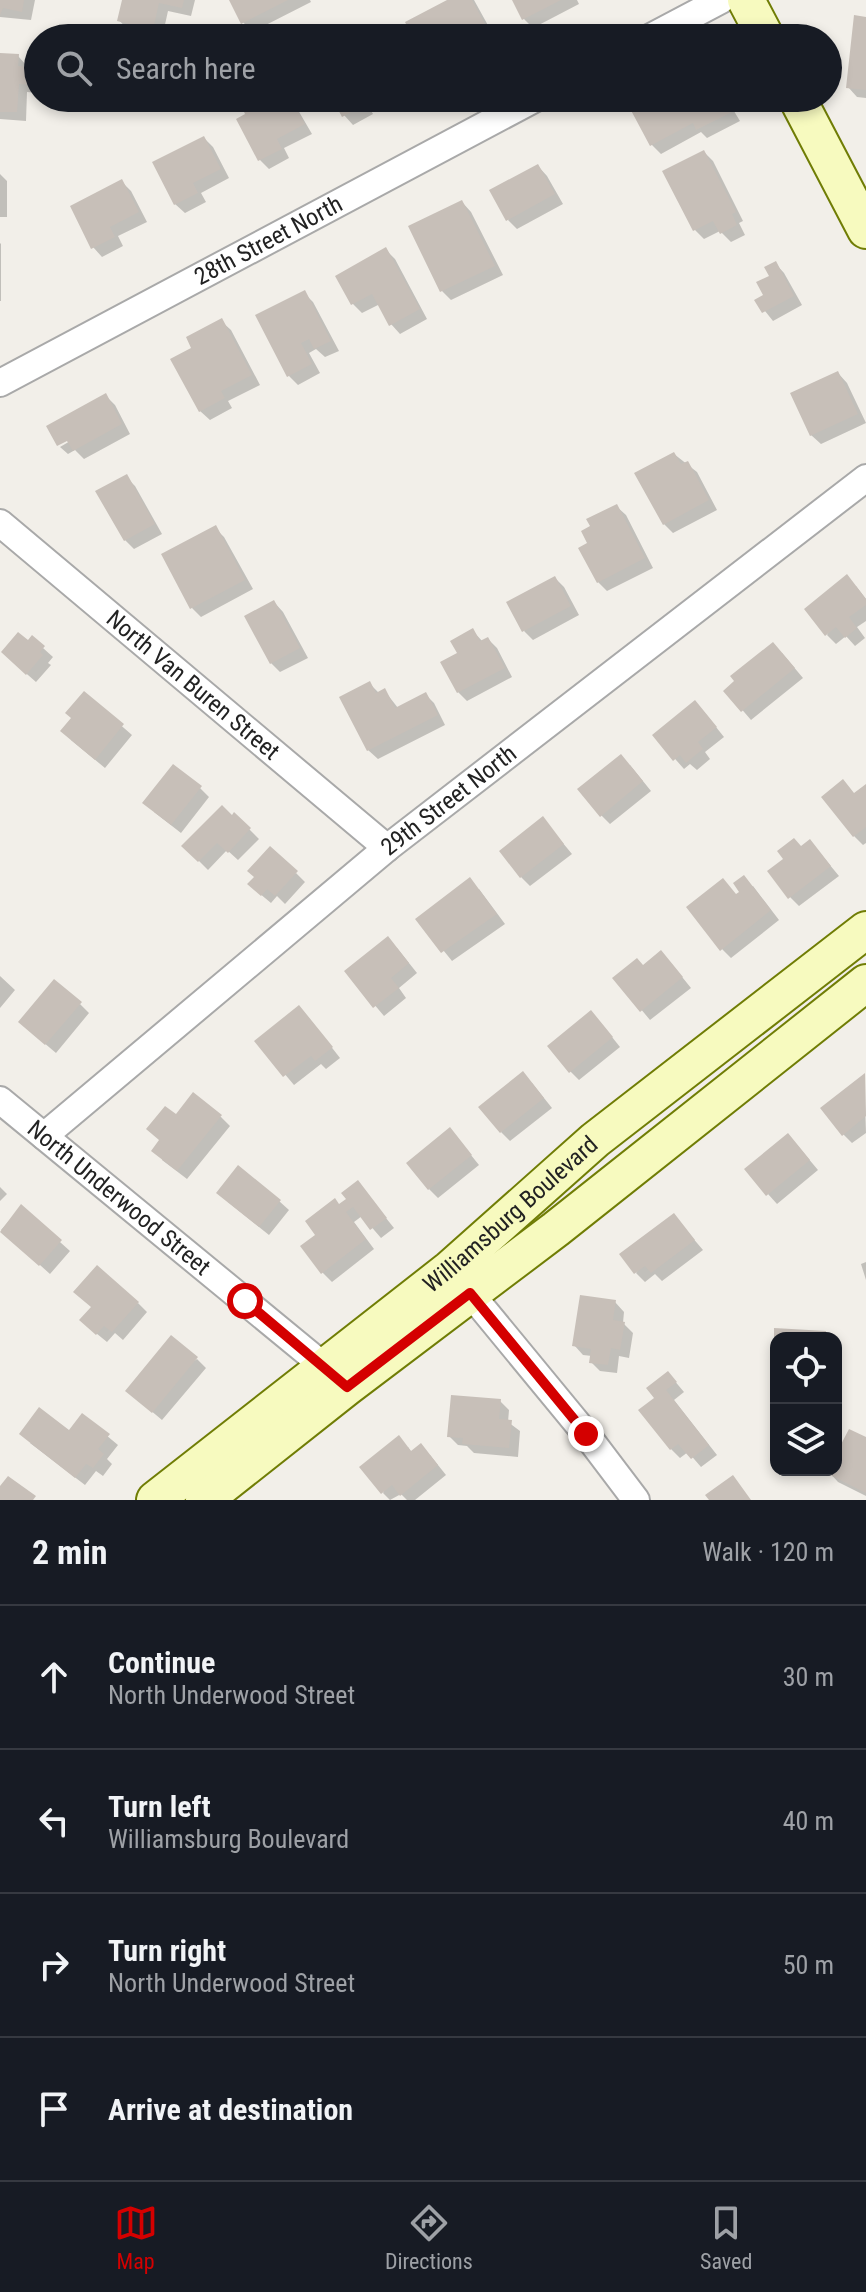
<!DOCTYPE html>
<html lang="en">
<head>
<meta charset="utf-8">
<style>
	body { margin:0; font-family:"Roboto Condensed",sans-serif; background:#242831; color:#f1f3f6 }
	.controls { position:absolute; right:24px; bottom:24px; display:grid; overflow:hidden; border-radius:16px; box-shadow:0 4px 12px #0003 }
	.controls button { width:72px; height:72px; display:grid; place-items:center; padding:0; border:0; border-bottom:2px solid #363941; background:#171b24; color:#f1f3f6; font:40px sans-serif }
	.stop { position:absolute; width:24px; height:24px; margin:-18px; border:6px solid #d40000; border-radius:50%; background:#fff }
	.stop.end { background:#d40000; border-color:#fff; box-shadow:0 2px 8px #0008 }
	.list { margin:0; padding:0; list-style:none }
	h2 { display:flex; justify-content:space-between; align-items:center; height:104px; margin:0; padding:0 32px; font-size:34px }
	h2 small { font-size:26px; font-weight:400; color:#9ea1a6 }
	.list li { display:grid; grid-template-columns:52px 1fr auto; gap:24px; align-items:center; box-sizing:border-box; height:144px; padding:0 32px; border-top:2px solid #363941 }
	.list b { display:block; font-size:30px; white-space:nowrap }
	.list p { margin:0; font-size:26px; white-space:nowrap; color:#9ea1a6 }
	.list em { font-size:26px; font-style:normal; color:#9ea1a6 }
	.icon { flex:none; width:44px; height:44px; fill:none; stroke:currentColor; stroke-width:2; stroke-linecap:round; stroke-linejoin:round }
	.map { position:relative; flex:none; width:866px; height:1500px; overflow:hidden }
	.search { position:absolute; background:#171b24; box-shadow:0 4px 12px #0003; left:24px; right:24px; top:24px; height:88px; display:flex; align-items:center; gap:20px; box-sizing:border-box; padding:0 28px; border-radius:44px; color:#9ea1a6; font-size:30px }
	.sheet { height:680px; background:#171b24 }
	nav { display:flex; justify-content:space-around; align-items:center; box-sizing:border-box; height:112px; border-top:2px solid #363941; background:#171b24; font-size:22px; color:#9ea1a6 }
	nav a { display:grid; justify-items:center; gap:4px }
	nav .on { color:#d40000 }
	.map>svg:first-child { display:block }
	.shadow { fill:#0003 }
	.building { fill:#c7bfb8 }
	.lines { fill:none; stroke-linecap:round; stroke-linejoin:round }
	.street-casing { stroke:#a9a9a9; stroke-width:30 }
	.secondary-casing { stroke:#707d05; stroke-width:40 }
	.street { stroke:#fff; stroke-width:26 }
	.secondary { stroke:#f7fabf; stroke-width:36 }
	.route { stroke:#d40000; stroke-width:10 }
	.labels { text-anchor:middle; stroke-width:8; stroke-linejoin:round; paint-order:stroke }
	.street-label { font-size:24px; fill:#222; stroke:#fff }
</style>
</head>
<body>
<div class="map">
<svg width="866" height="1500" viewBox="0 0 866 1500">
	<rect width="100%" height="100%" fill="#f2efe9"/>
	<path class="shadow" d="M0,0H35L31,20L0,17Z
		M124,0H195L191,16L168,11L162,38L128,30L119,20Z
		M231,0H310L311,2L252,32L243,22Z
		M451,0H474L495,38H415L407,23Z
		M514,0H577L579,4L533,28L524,19Z
		M866,19V98L857,97L848,87Z
		M0,55L18,56L27,66V69H32L38,75V93L27,92L26,121L0,119Z
		M253,98H259L266,105L278,98H291L312,134L284,148L289,158L269,169L260,160L248,114Z
		M335,98H380L368,105L373,114L353,125L344,115Z
		M635,98H695L697,102L704,98H726L740,121L707,138L701,132L661,154L652,145Z
		M204,138L213,147L229,178L201,193L206,202L185,213L175,204Z
		M704,152L713,161L743,221L739,223L745,235L731,242L720,231L704,239L695,230Z
		M538,166L547,176L563,204L517,229L508,220Z
		M0,174L7,181V217H0Z
		M121,181L131,191L147,222L118,236L123,246L102,257L93,247Z
		M462,202L471,212L503,275L451,300L442,291Z
		M0,243L1,244V301H0Z
		M386,250L395,259L427,319L400,334L391,324L380,304L362,313L353,304L338,276Z
		M775,263L784,273L802,305L773,321L757,301L766,296Z
		M304,293L313,302L339,351L325,357L316,349L309,353L320,373L298,385L289,376Z
		M221,321L231,330L260,385L228,401L232,408L210,420L200,411L194,349Z
		M838,373L847,383L866,423L821,444L811,435Z
		M106,396L115,405L130,434L84,459L75,450L68,454L60,447L77,437Z
		M674,454L697,472L717,510L673,533L664,524Z
		M126,477L135,486L162,534L134,549L125,540Z
		M616,506L626,515L653,568L607,591L598,582L590,544L593,527Z
		M215,528L224,537L253,589L201,617L192,608Z
		M555,578L564,587L579,615L533,640L524,631Z
		M856,586L866,599V621L857,627L865,638L855,646L846,636L836,644L827,635Z
		M274,602L283,612L308,658L280,672L271,663Z
		M473,631L483,642L488,639L497,648L512,677L467,701L458,692L460,654Z
		M43,648L53,657L48,663L51,665L36,682L12,661Z
		M782,653L803,678L751,720L726,691Z
		M370,684L379,693L384,690L398,708L425,694L434,703L445,725L378,759L368,750Z
		M85,694L132,735L105,768L71,740L73,719Z
		M704,712L724,737L705,752L710,759L697,770L690,764L684,769L654,735Z
		M630,765L651,791L610,824L601,815Z
		M866,786V843L863,845L854,836L855,795Z
		M200,788L209,797L181,833L154,812Z
		M235,815L259,839L238,860L227,850L208,870L184,846Z
		M543,819L572,854L530,886L521,877Z
		M810,841L839,876L799,906L790,897L786,860Z
		M296,873L305,882L285,904L277,896L271,903L259,893Z
		M753,886L779,920L731,958L722,949L737,896Z
		M479,889L505,924L452,961L418,919Z
		M397,948L417,973L399,988L406,998L384,1016L346,971Z
		M670,962L691,988L650,1020L615,978L643,967Z
		M0,976L15,990L0,1008Z
		M80,1004L89,1013L56,1053L30,1031Z
		M308,1017L340,1058L326,1069L321,1064L294,1085L257,1041Z
		M600,1022L620,1047L579,1080L570,1071Z
		M864,1076L866,1133L852,1143L843,1134Z
		M532,1083L552,1108L510,1141L501,1132Z
		M176,1117H221L230,1126L187,1179L162,1160Z
		M458,1139L479,1165L438,1198L429,1189Z
		M797,1145L818,1170L777,1204L768,1194Z
		M358,1183L394,1228L381,1238L362,1216L354,1222L374,1249L332,1282L322,1272L318,1235L339,1206L348,1199Z
		M0,1187L7,1194L0,1201Z
		M279,1201L289,1210L269,1235L228,1202Z
		M21,1207L70,1251L50,1274L1,1230Z
		M674,1216L703,1250L662,1281L655,1274L645,1282L636,1273Z
		M866,1262V1280L861,1264Z
		M615,1302L624,1312L623,1323L633,1333L629,1358L619,1356L617,1373L600,1371L591,1362L592,1356L583,1355L574,1345Z
		M138,1303L147,1312L123,1340L115,1333L107,1342L91,1329Z
		M776,1330L825,1333L830,1338H776V1374L774,1372Z
		M197,1359L206,1368L162,1420L137,1399Z
		M668,1373L684,1392L674,1400L717,1455L701,1467L688,1452L680,1458L671,1449L657,1399Z
		M500,1401L509,1410L508,1422L520,1431L518,1457L474,1453L467,1446L458,1445L449,1436Z
		M82,1415L118,1445L107,1459L112,1464L103,1476L96,1471L85,1485L30,1443L69,1432Z
		M866,1440V1496L838,1482L829,1472L836,1470V1459Z
		M408,1447L412,1453L430,1455L446,1475L415,1500H407L401,1494L390,1500L383,1493Z"/>
	<path class="building" d="M0,0H24L22,12L3,8L0,15Z
		M122,0H184L182,8L159,3L153,30L117,21Z
		M229,0H288L241,24Z
		M447,0H472L492,37L413,38L405,22Z
		M512,0H561L522,20Z
		M854,15L866,17V90L846,88Z
		M0,53L19,54L18,66L33,67L32,85L19,84L17,112H0Z
		M249,98H260L263,104L274,98H291L305,124L277,139L282,149L258,161L236,119L245,114L240,103Z
		M332,98H362L365,105L342,117Z
		M630,98H693L694,101L700,98H724L732,112L696,130L693,123L650,146L626,101Z
		M204,136L221,169L193,183L198,193L174,205L152,162Z
		M704,150L736,212L732,214L737,225L720,234L713,221L693,231L662,171Z
		M538,164L555,194L506,221L489,190Z
		M122,179L139,212L110,227L115,237L91,249L70,206Z
		M462,200L495,266L440,292L408,226Z
		M386,247L420,309L389,326L372,294L351,305L335,276Z
		M776,261L794,296L762,313L754,300L763,295L756,282L769,276L764,267Z
		M305,290L331,341L314,349L309,339L301,343L312,364L287,377L255,315Z
		M222,318L252,375L221,391L225,398L199,412L170,359L191,348L186,337Z
		M838,371L858,414L810,436L790,393Z
		M106,393L122,424L73,451L67,441L57,446L46,426Z
		M674,452L681,464L688,461L709,500L663,525L634,473Z
		M127,474L155,524L124,541L95,491Z
		M617,504L645,558L597,583L578,548L587,543L581,531L590,526L586,519Z
		M216,525L245,580L190,609L161,554Z
		M847,574L866,599V605L849,617L857,628L845,638L836,627L825,636L804,609Z
		M555,576L571,606L522,632L506,602Z
		M274,600L300,648L270,664L244,616Z
		M473,628L480,641L488,637L505,668L457,693L440,662L457,653L450,641Z
		M18,632L28,640L32,635L45,646L40,652L43,655L26,675L1,652Z
		M773,642L795,668L741,712L723,691L734,681L730,676Z
		M370,681L376,693L385,688L395,708L426,692L438,715L367,751L339,697Z
		M84,691L124,724L95,760L60,731L71,718L65,713Z
		M695,700L717,727L698,742L703,749L686,763L680,755L673,761L652,735Z
		M621,754L643,781L600,817L577,789Z
		M173,764L202,786L171,825L142,803Z
		M843,779L854,793L866,784V827L853,837L821,797Z
		M222,805L232,815L234,812L251,828L228,853L217,843L198,862L181,846Z
		M543,816L564,844L520,878L499,851Z
		M794,838L801,846L810,839L831,866L788,899L767,871L783,859L777,851Z
		M270,846L298,871L275,896L267,889L261,896L247,884L254,877L247,871Z
		M744,875L771,910L720,951L686,907L723,878L736,894L739,892L733,883Z
		M470,877L497,914L441,953L415,919Z
		M388,936L409,963L391,978L399,988L373,1008L344,971Z
		M661,950L683,977L640,1012L612,978L637,958L643,965Z
		M54,979L82,1002L45,1045L18,1022Z
		M299,1005L333,1047L315,1061L311,1056L283,1077L254,1041Z
		M591,1010L613,1037L569,1073L547,1046Z
		M523,1071L544,1098L500,1133L478,1107Z
		M865,1073L866,1116L842,1136L820,1108Z
		M193,1092L222,1115L177,1171L151,1151L159,1140L146,1129L165,1106L176,1114Z
		M450,1127L472,1155L428,1190L406,1163Z
		M788,1133L810,1160L766,1196L744,1169Z
		M238,1165L281,1200L259,1227L216,1193Z
		M358,1180L387,1218L370,1230L353,1207L346,1212L366,1239L321,1274L300,1246L315,1235L305,1221L335,1198L339,1204L346,1199L341,1193Z
		M21,1204L62,1240L39,1266L0,1232Z
		M674,1213L695,1240L651,1273L645,1266L634,1274L619,1254Z
		M97,1265L139,1302L112,1332L104,1326L96,1335L79,1320L91,1307L73,1292Z
		M580,1295L616,1300L613,1320L625,1322L620,1350L611,1348L608,1365L589,1363L591,1349L572,1346Z
		M774,1328L826,1331L825,1338H774Z
		M171,1335L198,1357L152,1413L125,1391Z
		M668,1371L677,1382L666,1390L709,1445L691,1459L678,1444L670,1450L638,1410L654,1398L646,1388Z
		M451,1395L501,1399L499,1419L512,1420L509,1448L462,1444L463,1438L447,1437Z
		M39,1407L69,1430L82,1413L110,1434L98,1449L104,1454L93,1468L86,1464L75,1478L19,1434Z
		M849,1429L866,1437V1493L826,1473L828,1470H836V1454Z
		M399,1435L411,1451L421,1443L438,1465L400,1496L392,1485L381,1494L359,1467Z
		M733,1475L751,1500H709L705,1495Z
		M8,1476L36,1496L33,1500H0V1486Z"/>
	<g class="lines">
		<defs>
			<g id="street">
				<path d="M649,38L721,0"/>
				<path id="s1" d="M0,383L536,98"/>
				<path id="s2" d="M0,523L387,848"/>
				<path id="s3" d="M0,1100L337,1377"/>
				<path id="s4" d="M44,1136L387,848L866,478"/>
				<path d="M460,1281L586,1434L636,1500"/>
			</g>
			<g id="secondary">
				<path d="M746,0L766,38"/>
				<path d="M797,98L866,230"/>
				<path id="s5" d="M155,1500L450,1269L595,1140L866,930"/>
				<path d="M204,1500L347,1387L556,1229L866,983"/>
			</g>
		</defs>
		<use href="#street" class="street-casing"/>
		<use href="#secondary" class="secondary-casing"/>
		<use href="#street" class="street"/>
		<use href="#secondary" class="secondary"/>
	</g>
	<g class="lines">
		<path class="route" d="M245,1301L347,1387L470,1293L586,1434"/>
	</g>
	<g class="labels">
		<g class="street-label">
			<text dy="8" stroke="none"><textPath href="#s1" startOffset="304">28th Street North</textPath></text>
			<text dy="8" stroke="none"><textPath href="#s2" startOffset="252">North Van Buren Street</textPath></text>
			<text dy="8" stroke="none"><textPath href="#s4" startOffset="526">29th Street North</textPath></text>
			<text dy="8" stroke="none"><textPath href="#s3" startOffset="154">North Underwood Street</textPath></text>
			<text dy="8" stroke="none"><textPath href="#s5" startOffset="456">Williamsburg Boulevard</textPath></text>
		</g>
	</g>
</svg>
<div class="controls">
<button><svg class="icon" aria-label="locate" viewBox="0 0 24 24"><circle cx="12" cy="12" r="6"/><path d="M12 2v4M12 18v4M2 12h4M18 12h4"/></svg></button>
<button><svg class="icon" aria-label="layers" viewBox="0 0 24 24"><path d="M12 4l9 5-9 5-9-5zM3 14l9 5 9-5"/></svg></button>
</div>
<div class="stop" style="left:245px;top:1301px"></div>
<div class="stop end" style="left:586px;top:1434px"></div>
<div class="search"><svg class="icon" aria-label="search" viewBox="0 0 24 24"><circle cx="10" cy="10" r="6"/><path d="M15 15l6 6"/></svg>Search here</div>
</div>
<section class="sheet">
<h2>2 min<small>Walk · 120 m</small></h2>
<ul class="list">
<li><svg class="icon" aria-label="ahead" viewBox="0 0 24 24"><path d="M12 20V5M6 11l6-6 6 6"/></svg><div><b>Continue</b><p>North Underwood Street</p></div><em>30 m</em></li>
<li><svg class="icon" aria-label="left" viewBox="0 0 24 24"><path d="M17 20v-9H6M10 6l-5 5 5 5"/></svg><div><b>Turn left</b><p>Williamsburg Boulevard</p></div><em>40 m</em></li>
<li><svg class="icon" aria-label="right" viewBox="0 0 24 24"><path d="M7 20v-9h11M14 6l5 5-5 5"/></svg><div><b>Turn right</b><p>North Underwood Street</p></div><em>50 m</em></li>
<li><svg class="icon" aria-label="arrive" viewBox="0 0 24 24"><path d="M6 21V4h12l-3 4 3 4H6"/></svg><div><b>Arrive at destination</b></div></li>
</ul>
</section>
<nav>
<a class="on"><svg class="icon" aria-label="map" viewBox="0 0 24 24"><path d="M3 6l6-2 6 2 6-2v14l-6 2-6-2-6 2zM9 4v14M15 6v14"/></svg>Map</a>
<a><svg class="icon" aria-label="directions" viewBox="0 0 24 24"><path d="M12 3l9 9-9 9-9-9zM9 14v-3h6M13 9l2 2-2 2"/></svg>Directions</a>
<a><svg class="icon" aria-label="saved" viewBox="0 0 24 24"><path d="M7 4h10v16l-5-4-5 4z"/></svg>Saved</a>
</nav>
</body>
</html>
